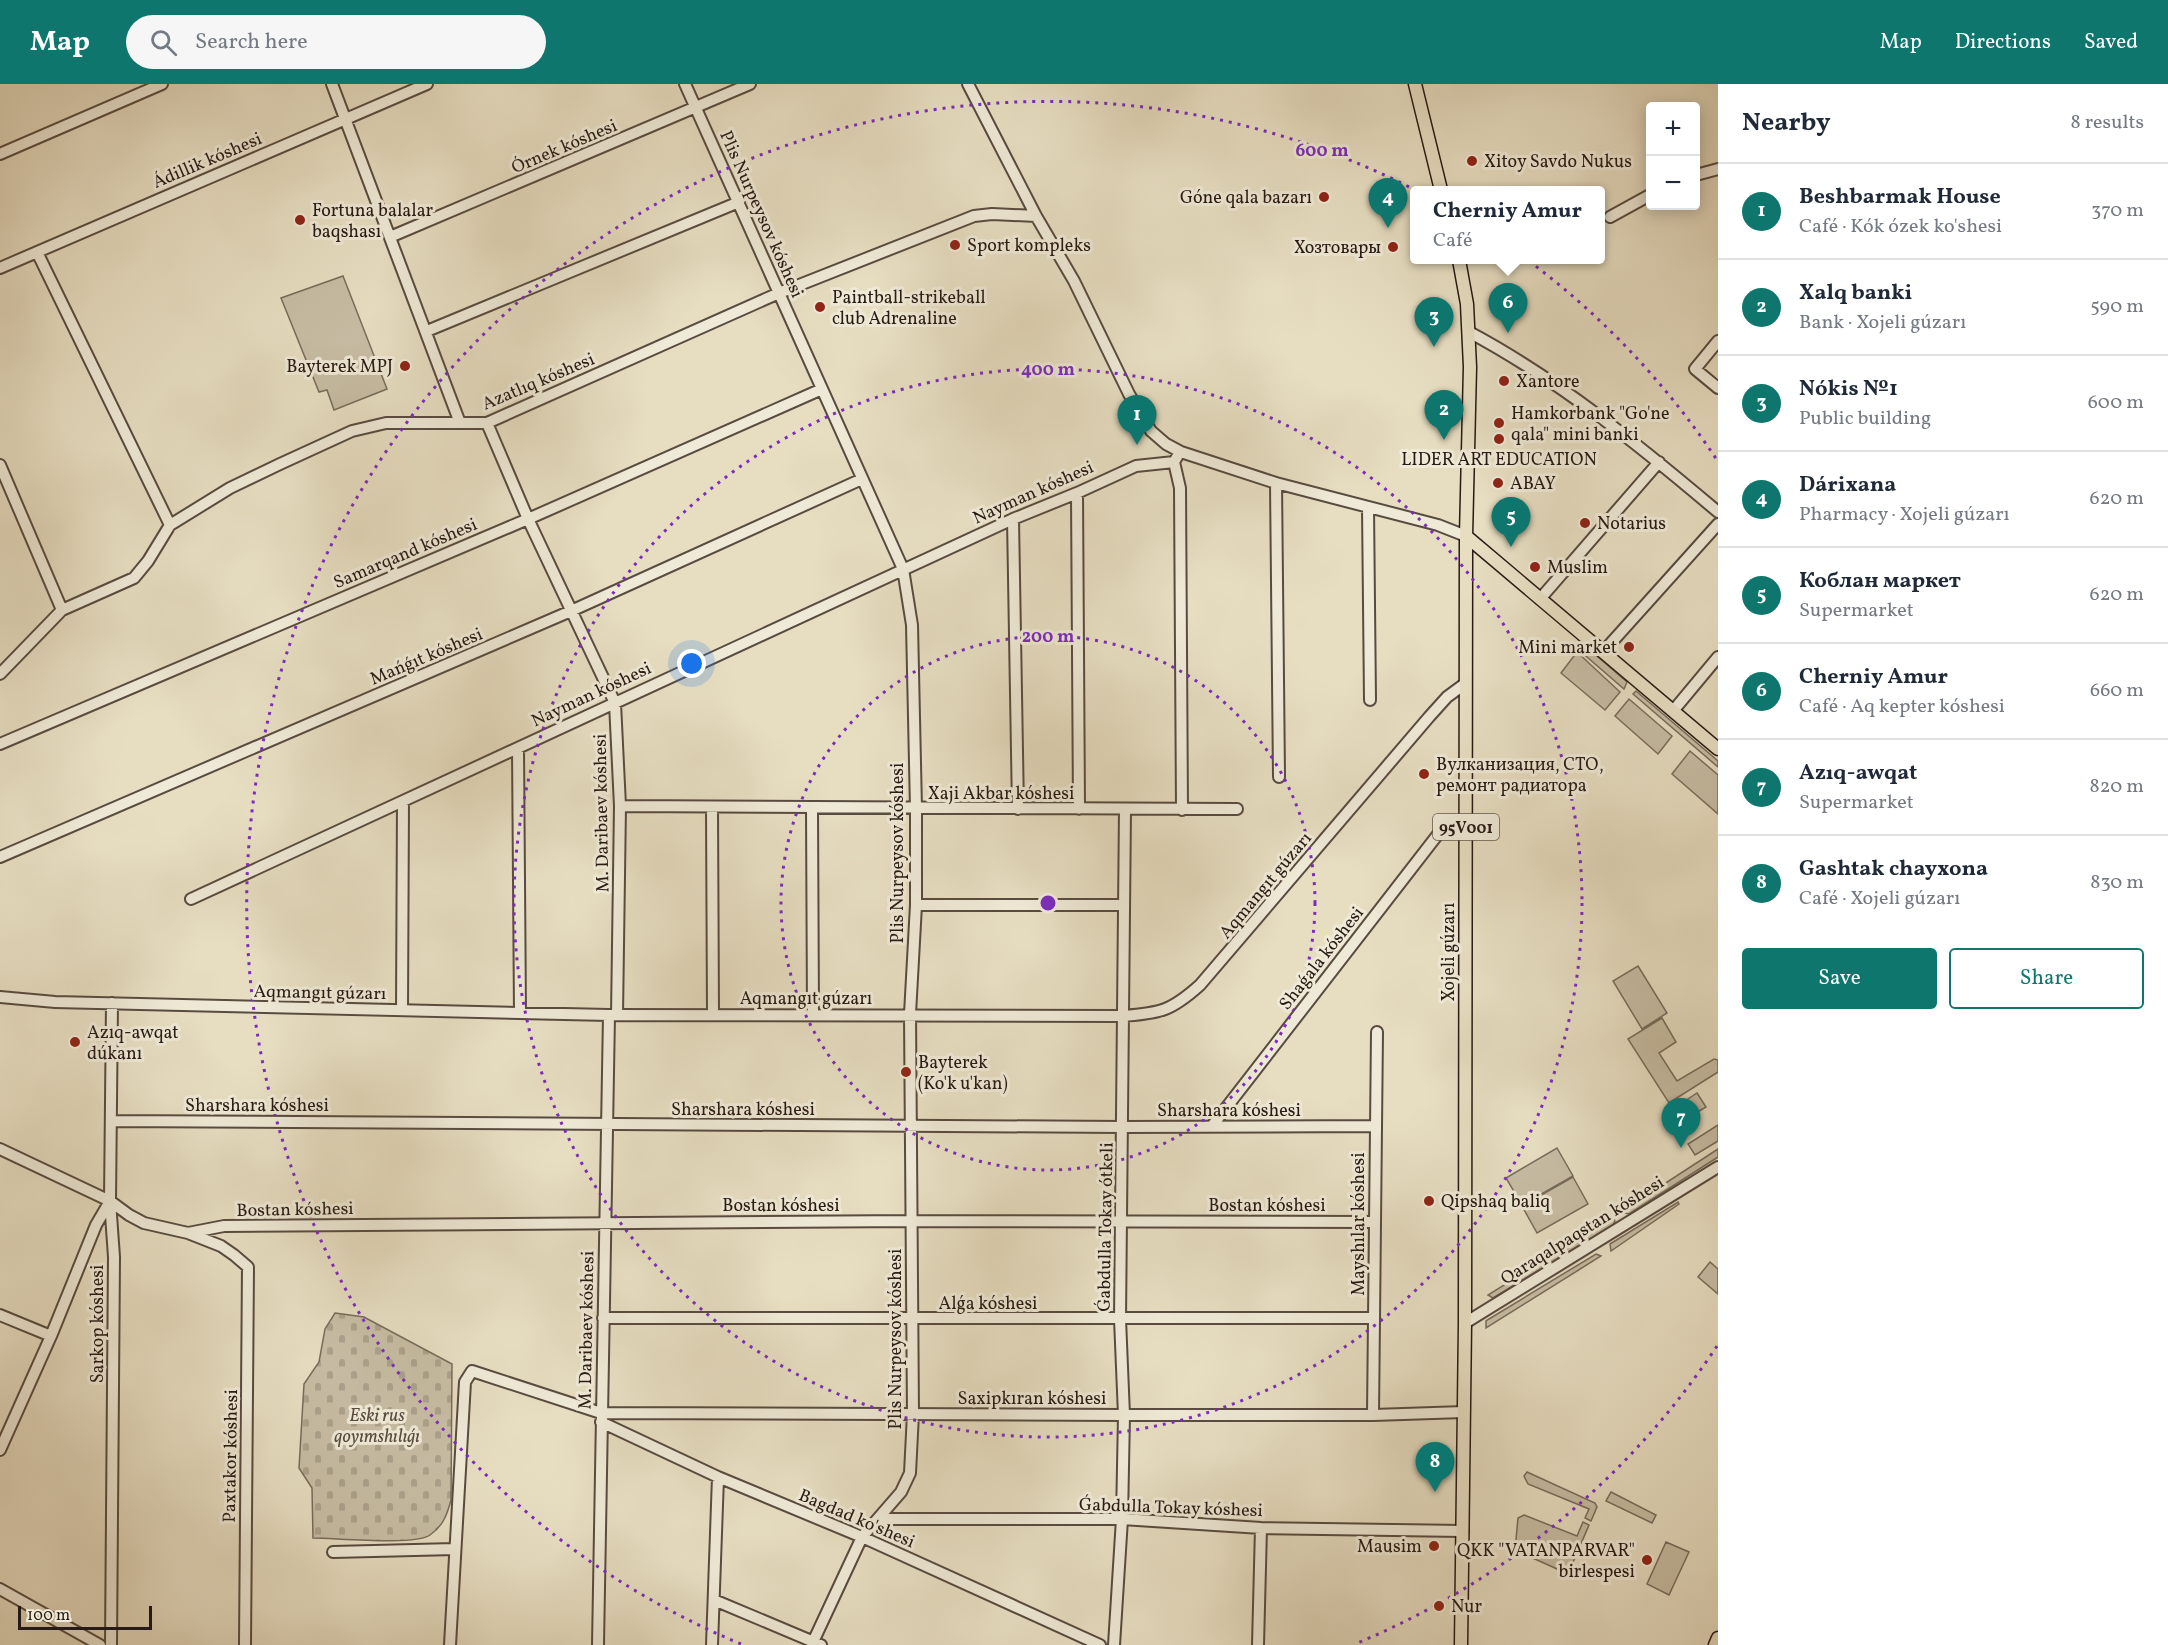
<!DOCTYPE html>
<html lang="en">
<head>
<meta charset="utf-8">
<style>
	body { margin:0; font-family:Vollkorn,serif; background:#f6f6f7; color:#1f2937 }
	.controls { position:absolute; right:18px; top:18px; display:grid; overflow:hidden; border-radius:6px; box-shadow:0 3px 15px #0003 }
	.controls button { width:54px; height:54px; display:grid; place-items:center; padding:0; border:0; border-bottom:2px solid #e0e1e3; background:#fff; color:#1f2937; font:30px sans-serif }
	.scale { position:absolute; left:18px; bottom:15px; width:134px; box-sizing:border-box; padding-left:6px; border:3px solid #281a14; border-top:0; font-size:16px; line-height:21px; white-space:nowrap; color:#281a14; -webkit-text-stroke:4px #efead7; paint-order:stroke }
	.you { position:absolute; left:692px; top:580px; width:21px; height:21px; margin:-15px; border:4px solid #fff; border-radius:50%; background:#1a73e8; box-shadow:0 0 0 9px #1a73e833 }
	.badge { display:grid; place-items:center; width:39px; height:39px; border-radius:50%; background:#0f766e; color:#fff; font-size:20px; font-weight:700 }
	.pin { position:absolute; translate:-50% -50px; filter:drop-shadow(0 2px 3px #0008) }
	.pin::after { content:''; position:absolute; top:32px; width:21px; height:18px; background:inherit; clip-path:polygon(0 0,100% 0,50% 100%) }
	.popup { position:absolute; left:1410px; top:102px; width:195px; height:78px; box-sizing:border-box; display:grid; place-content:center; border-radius:6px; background:#fff; filter:drop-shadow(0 2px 4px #0005); font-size:20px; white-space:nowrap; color:#747a83 }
	.popup b { font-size:22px; color:#1f2937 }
	.popup::after { content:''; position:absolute; left:50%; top:100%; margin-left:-12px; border:12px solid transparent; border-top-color:#fff }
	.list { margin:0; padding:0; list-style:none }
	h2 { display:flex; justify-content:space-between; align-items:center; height:78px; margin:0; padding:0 24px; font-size:26px }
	h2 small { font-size:20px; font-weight:400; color:#747a83 }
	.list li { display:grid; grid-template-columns:39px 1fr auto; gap:18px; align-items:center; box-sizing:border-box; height:96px; padding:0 24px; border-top:2px solid #e0e1e3 }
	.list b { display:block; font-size:22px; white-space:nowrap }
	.list p { margin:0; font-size:20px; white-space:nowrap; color:#747a83 }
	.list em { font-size:20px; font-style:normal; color:#747a83 }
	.actions { display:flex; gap:12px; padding:18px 24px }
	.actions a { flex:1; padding:14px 0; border:2px solid #0f766e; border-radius:6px; text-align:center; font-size:21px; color:#0f766e }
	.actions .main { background:#0f766e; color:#fff }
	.icon { flex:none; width:33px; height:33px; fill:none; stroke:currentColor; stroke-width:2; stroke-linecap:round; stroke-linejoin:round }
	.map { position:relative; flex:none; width:1718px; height:1561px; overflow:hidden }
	header { display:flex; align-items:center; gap:36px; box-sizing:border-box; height:84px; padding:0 30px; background:#0f766e; color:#fff }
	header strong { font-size:28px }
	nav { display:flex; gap:33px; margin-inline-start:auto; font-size:21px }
	.search { width:420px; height:54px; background:#f6f6f7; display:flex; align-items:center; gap:15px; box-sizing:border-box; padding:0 21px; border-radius:33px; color:#747a83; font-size:22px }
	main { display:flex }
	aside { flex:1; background:#fff }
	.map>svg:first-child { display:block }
	.green { fill:#c7bda4; stroke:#786c5c; stroke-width:1.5 }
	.cemetery { fill:url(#cemetery-stones); stroke:#786c5c; stroke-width:1.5 }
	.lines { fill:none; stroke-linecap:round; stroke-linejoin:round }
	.minor-casing { stroke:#584b40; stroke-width:14 }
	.major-casing { stroke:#281a14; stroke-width:15 }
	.minor { stroke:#efead7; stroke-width:10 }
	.major { stroke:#e7dec2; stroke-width:12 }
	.ring { fill:none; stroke:#7b2cbf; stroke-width:3; stroke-dasharray:3 6 }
	.poi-dot { fill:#8f2418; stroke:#efead7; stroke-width:2 }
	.labels { text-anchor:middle; stroke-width:6; stroke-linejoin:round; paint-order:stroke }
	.shield { fill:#efead7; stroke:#64584e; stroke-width:1.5 }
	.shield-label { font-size:16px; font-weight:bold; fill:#281a14 }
	.street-label { font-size:18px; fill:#281a14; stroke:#efead7 }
	.poi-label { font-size:18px; fill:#281a14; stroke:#efead7; text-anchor:start }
	.park-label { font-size:18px; font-style:italic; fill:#584b3f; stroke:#efead7 }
	.centre { fill:#7b2cbf; stroke:#efead7; stroke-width:3 }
	.ring-label { font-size:18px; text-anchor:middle; font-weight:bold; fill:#7b2cbf; stroke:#efead7; stroke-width:6; stroke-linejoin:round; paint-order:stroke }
</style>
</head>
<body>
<header>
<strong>Map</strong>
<div class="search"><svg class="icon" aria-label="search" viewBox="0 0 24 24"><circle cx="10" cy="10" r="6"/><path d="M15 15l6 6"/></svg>Search here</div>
<nav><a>Map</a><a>Directions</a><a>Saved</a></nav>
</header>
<main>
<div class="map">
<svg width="1718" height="1561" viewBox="0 0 1718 1561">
	<defs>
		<pattern id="cemetery-stones" width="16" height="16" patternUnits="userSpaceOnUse" patternTransform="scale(1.5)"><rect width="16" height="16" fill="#c7bda4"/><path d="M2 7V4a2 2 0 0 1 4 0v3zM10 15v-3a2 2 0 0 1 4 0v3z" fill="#aba28c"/></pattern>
	</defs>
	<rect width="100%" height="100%" fill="#e7dec2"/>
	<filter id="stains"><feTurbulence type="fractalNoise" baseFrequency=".00333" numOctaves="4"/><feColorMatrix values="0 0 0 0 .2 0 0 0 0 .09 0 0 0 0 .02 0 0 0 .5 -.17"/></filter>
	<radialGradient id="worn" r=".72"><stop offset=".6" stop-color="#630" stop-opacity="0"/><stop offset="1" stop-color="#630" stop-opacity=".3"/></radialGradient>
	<path class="green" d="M343,192L387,305L334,326L327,306L319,308L281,214Z
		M1583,560L1627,598L1624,605L1579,566Z
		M1577,568L1620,608L1605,626L1561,589Z
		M1636,607L1718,677V683L1633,610Z
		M1629,615L1672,652L1658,670L1615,632Z
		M1690,667L1718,691V730L1672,690Z
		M1638,882L1667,929L1642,945L1613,897Z
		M1662,934L1676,958L1659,969L1677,997L1714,975L1718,976V988L1669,1019L1628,955Z
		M1697,1009L1706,1023L1688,1034H1679L1673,1025Z
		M1718,1041V1057L1695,1071L1688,1060Z
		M1557,1064L1573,1092L1522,1121L1506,1094Z
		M1718,1065V1073L1629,1130L1621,1128Z
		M1573,1093L1588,1120L1537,1149L1522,1122Z
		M1678,1118L1679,1120L1611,1167L1610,1160Z
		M1613,1133L1615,1137L1613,1141L1493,1214L1488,1211Z
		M1596,1170L1601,1172L1486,1244V1237L1489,1235Z
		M1710,1178L1718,1185V1210L1698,1193Z
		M1527,1388L1595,1419L1597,1423L1591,1437L1585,1434L1589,1425L1528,1400L1524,1392Z
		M1611,1408L1656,1431L1652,1439L1606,1417Z
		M1524,1431L1577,1452L1583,1438L1589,1441L1568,1490L1515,1466L1518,1434Z
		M1666,1458L1689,1468L1669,1511L1647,1500Z"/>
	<path class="cemetery" d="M335,1229L364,1233L452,1280L451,1416C447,1431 443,1442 430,1451C415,1462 335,1454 313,1454L312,1404L299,1384L304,1300L319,1278L325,1245Z"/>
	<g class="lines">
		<defs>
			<path id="minor" d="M332,0L460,339
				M685,0L903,485L912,541L916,725V821L910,930L913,1330L910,1389L901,1408L862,1453L813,1558
				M968,0L1036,132L1074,197L1129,310L1151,347L1166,360L1181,368L1276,399L1438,441L1466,452
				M0,70L162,0
				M1696,91L1718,85
				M1610,133L1650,111
				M390,153L750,0
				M37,168L170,441
				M0,184L427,0
				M427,247L739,118
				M1469,248C1559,296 1640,362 1718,428
				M1718,257L1695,285L1718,304
				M487,339L528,435L615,619L620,722L617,931
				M1177,373L1174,378L1180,404L1182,726
				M0,381L62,526
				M1276,399L1279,693
				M1077,409L1079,725
				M1368,423L1370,616
				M1013,435L1018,725
				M1540,515L1659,378
				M1603,568L1718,440
				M0,590L62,526L134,494L148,477L170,441L230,404L280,380L352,347L386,339H487L779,209L974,132L992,130L1036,132
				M1673,627L1718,573
				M0,660L528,435L822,305
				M518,664L520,929
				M620,722L1237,725
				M712,724L713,931
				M812,724L813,931
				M0,773L571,527L862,395
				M191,815L1013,435L1077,409L1136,382L1174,378
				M916,821H1124
				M0,913L55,918L609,931L1123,932C1161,929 1171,927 1200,901L1429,633L1447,613L1466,599
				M402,926L403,717
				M111,1037L1122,1043L1376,1042
				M1212,1042L1439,749L1466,739
				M0,1065L110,1117L129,1131L144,1139L188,1149L221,1162L234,1171L248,1183L245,1561
				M188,1149L224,1142L912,1137L1375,1138
				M0,1231L51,1252
				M603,1234H1374
				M1465,1239L1718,1083
				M1373,1331L1377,948
				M601,1338L718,1393L862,1453L1100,1561
				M0,1366L51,1252L96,1141L110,1117
				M879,1435H1122L1261,1444L1463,1447
				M333,1468L455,1465
				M0,1505L100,1561
				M714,1516L821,1561
				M111,1561L114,1173L110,1117L112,919
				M450,1561L465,1298L472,1287L601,1329L1124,1331H1373L1464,1328
				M598,1561L609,931
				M712,1561L718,1393
				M1114,1561L1122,1435L1124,1331L1120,1235L1125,725
				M1258,1561L1261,1444"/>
			<path id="major" d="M1415,0L1441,106
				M1459,176L1467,220L1470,283L1466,452L1465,1239L1461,1561
				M1466,452L1718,665
				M1715,1561L1718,1554"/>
		</defs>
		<use href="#minor" class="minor-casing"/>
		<use href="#major" class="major-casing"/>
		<use href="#minor" class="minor"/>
		<use href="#major" class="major"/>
	</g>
	<g class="ring">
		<circle cx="1048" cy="819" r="267"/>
		<circle cx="1048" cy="819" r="534"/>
		<path d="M1717 1262A802 802 0 0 1 1355 1560M741 1560A802 802 0 1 1 1717 376"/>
	</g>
	<g class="poi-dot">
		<circle cx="1472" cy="77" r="6"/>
		<circle cx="1324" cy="113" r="6"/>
		<circle cx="300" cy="136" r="6"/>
		<circle cx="955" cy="161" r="6"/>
		<circle cx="1393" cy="163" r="6"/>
		<circle cx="820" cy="223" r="6"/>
		<circle cx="405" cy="282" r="6"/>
		<circle cx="1504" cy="297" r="6"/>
		<circle cx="1499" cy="339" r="6"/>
		<circle cx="1499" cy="355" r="6"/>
		<circle cx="1498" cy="399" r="6"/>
		<circle cx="1585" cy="439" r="6"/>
		<circle cx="1535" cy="483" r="6"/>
		<circle cx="1629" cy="563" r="6"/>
		<circle cx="1424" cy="690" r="6"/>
		<circle cx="75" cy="958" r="6"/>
		<circle cx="906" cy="988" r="6"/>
		<circle cx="1429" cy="1117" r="6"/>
		<circle cx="1434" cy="1462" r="6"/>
		<circle cx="1647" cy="1476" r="6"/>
		<circle cx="1439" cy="1522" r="6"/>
	</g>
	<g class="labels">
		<rect class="shield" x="1433" y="730" width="66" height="26" rx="4.5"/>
		<g class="shield-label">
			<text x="1466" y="749">95V001</text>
		</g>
		<g class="street-label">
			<text transform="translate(564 62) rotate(-23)" y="6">Órnek kóshesi</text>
			<text transform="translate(207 76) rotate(-23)" y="6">Ádillik kóshesi</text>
			<text transform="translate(762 130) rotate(66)" y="6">Plis Nurpeysov kóshesi</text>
			<text transform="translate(538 297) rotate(-23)" y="6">Azatlıq kóshesi</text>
			<text transform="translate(1033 408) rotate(-24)" y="6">Nayman kóshesi</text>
			<text transform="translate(405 469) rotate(-23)" y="6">Samarqand kóshesi</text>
			<text transform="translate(426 572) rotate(-23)" y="6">Mańǵıt kóshesi</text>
			<text transform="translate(591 610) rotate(-25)" y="6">Nayman kóshesi</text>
			<text x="1001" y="715">Xaji Akbar kóshesi</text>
			<text transform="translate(601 729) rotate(-91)" y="6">M. Daribaev kóshesi</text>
			<text transform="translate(897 769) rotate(-90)" y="6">Plis Nurpeysov kóshesi</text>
			<text transform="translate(1265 801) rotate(-50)" y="6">Aqmangıt gúzarı</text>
			<text transform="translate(1448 868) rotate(-90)" y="6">Xojeli gúzarı</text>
			<text transform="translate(1321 874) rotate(-52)" y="6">Shaǵala kóshesi</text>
			<text transform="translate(320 908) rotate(1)" y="6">Aqmangıt gúzarı</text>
			<text x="806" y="920">Aqmangıt gúzarı</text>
			<text x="257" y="1027">Sharshara kóshesi</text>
			<text x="743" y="1031">Sharshara kóshesi</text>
			<text x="1229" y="1032">Sharshara kóshesi</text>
			<text x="781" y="1127">Bostan kóshesi</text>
			<text x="1267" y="1127">Bostan kóshesi</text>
			<text transform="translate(295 1125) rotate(-1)" y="6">Bostan kóshesi</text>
			<text transform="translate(1358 1140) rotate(-90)" y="6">Mayshılar kóshesi</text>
			<text transform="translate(1105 1143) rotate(-89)" y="6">Ǵabdulla Tokay ótkeli</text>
			<text transform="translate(1582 1146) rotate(-32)" y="6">Qaraqalpaqstan kóshesi</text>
			<text x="988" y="1225">Alǵa kóshesi</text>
			<text transform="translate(97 1240) rotate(-90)" y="6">Sarkop kóshesi</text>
			<text transform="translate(586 1246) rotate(-89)" y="6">M. Daribaev kóshesi</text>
			<text transform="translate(895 1255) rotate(-90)" y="6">Plis Nurpeysov kóshesi</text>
			<text x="1032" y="1320">Saxipkıran kóshesi</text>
			<text transform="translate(230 1372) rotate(-89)" y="6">Paxtakor kóshesi</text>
			<text transform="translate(1171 1423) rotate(2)" y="6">Ǵabdulla Tokay kóshesi</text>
			<text transform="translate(857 1434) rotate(23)" y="6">Bagdad ko'shesi</text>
		</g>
		<g class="poi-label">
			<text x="1484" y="83">Xitoy Savdo Nukus</text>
			<text x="1312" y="119" text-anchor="end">Góne qala bazarı</text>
			<text x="312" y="132">Fortuna balalar<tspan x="312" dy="21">baqshası</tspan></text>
			<text x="967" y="167">Sport kompleks</text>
			<text x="1381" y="169" text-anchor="end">Хозтовары</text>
			<text x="832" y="219">Paintball-strikeball<tspan x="832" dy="21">club Adrenaline</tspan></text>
			<text x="393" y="288" text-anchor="end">Bayterek MPJ</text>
			<text x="1516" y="303">Xantore</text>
			<text x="1511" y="335">Hamkorbank "Go'ne<tspan x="1511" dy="21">qala" mini banki</tspan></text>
			<text x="1499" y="381" text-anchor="middle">LIDER ART EDUCATION</text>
			<text x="1510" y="405">ABAY</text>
			<text x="1597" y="445">Notarius</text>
			<text x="1547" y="489">Muslim</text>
			<text x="1617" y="569" text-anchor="end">Mini market</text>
			<text x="1436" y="686">Вулканизация, СТО,<tspan x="1436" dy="21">ремонт радиатора</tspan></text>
			<text x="87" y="954">Azıq-awqat<tspan x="87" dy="21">dúkanı</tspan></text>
			<text x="918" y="984">Bayterek<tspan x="918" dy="21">(Ko'k u'kan)</tspan></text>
			<text x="1441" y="1123">Qipshaq baliq</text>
			<text x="1422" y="1468" text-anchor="end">Mausim</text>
			<text x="1635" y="1472" text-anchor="end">QKK "VATANPARVAR"<tspan x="1635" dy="21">birlespesi</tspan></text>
			<text x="1451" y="1528">Nur</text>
		</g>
		<g class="park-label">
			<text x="377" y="1337">Eski rus<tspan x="377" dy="21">qoyımshılıǵı</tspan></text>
		</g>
	</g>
	<circle cx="1048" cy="819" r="9" class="centre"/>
	<g class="ring-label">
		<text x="1322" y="72">600 m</text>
		<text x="1048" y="291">400 m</text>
		<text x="1048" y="558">200 m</text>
	</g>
	<rect width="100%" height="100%" filter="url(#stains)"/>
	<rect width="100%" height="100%" fill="url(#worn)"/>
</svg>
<div class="controls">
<button>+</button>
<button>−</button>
</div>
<div class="scale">100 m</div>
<div class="you"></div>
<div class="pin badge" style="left:1137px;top:361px">1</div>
<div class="pin badge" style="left:1444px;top:356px">2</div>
<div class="pin badge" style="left:1434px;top:263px">3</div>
<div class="pin badge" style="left:1388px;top:144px">4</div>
<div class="pin badge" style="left:1511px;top:463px">5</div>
<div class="pin badge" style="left:1508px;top:249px">6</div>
<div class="popup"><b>Cherniy Amur</b>Café</div>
<div class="pin badge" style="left:1681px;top:1064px">7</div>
<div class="pin badge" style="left:1435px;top:1408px">8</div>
</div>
<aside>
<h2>Nearby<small>8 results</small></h2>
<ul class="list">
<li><span class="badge">1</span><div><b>Beshbarmak House</b><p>Café · Kók ózek ko'shesi</p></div><em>370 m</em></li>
<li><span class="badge">2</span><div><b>Xalq banki</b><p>Bank · Xojeli gúzarı</p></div><em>590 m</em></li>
<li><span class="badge">3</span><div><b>Nókis №1</b><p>Public building</p></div><em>600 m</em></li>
<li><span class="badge">4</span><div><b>Dárixana</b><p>Pharmacy · Xojeli gúzarı</p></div><em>620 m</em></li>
<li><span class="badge">5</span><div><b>Коблан маркет</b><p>Supermarket</p></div><em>620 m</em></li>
<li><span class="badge">6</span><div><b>Cherniy Amur</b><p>Café · Aq kepter kóshesi</p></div><em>660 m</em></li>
<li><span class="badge">7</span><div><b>Azıq-awqat</b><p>Supermarket</p></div><em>820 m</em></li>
<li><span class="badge">8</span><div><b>Gashtak chayxona</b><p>Café · Xojeli gúzarı</p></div><em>830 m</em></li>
</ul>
<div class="actions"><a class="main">Save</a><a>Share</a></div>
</aside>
</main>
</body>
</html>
